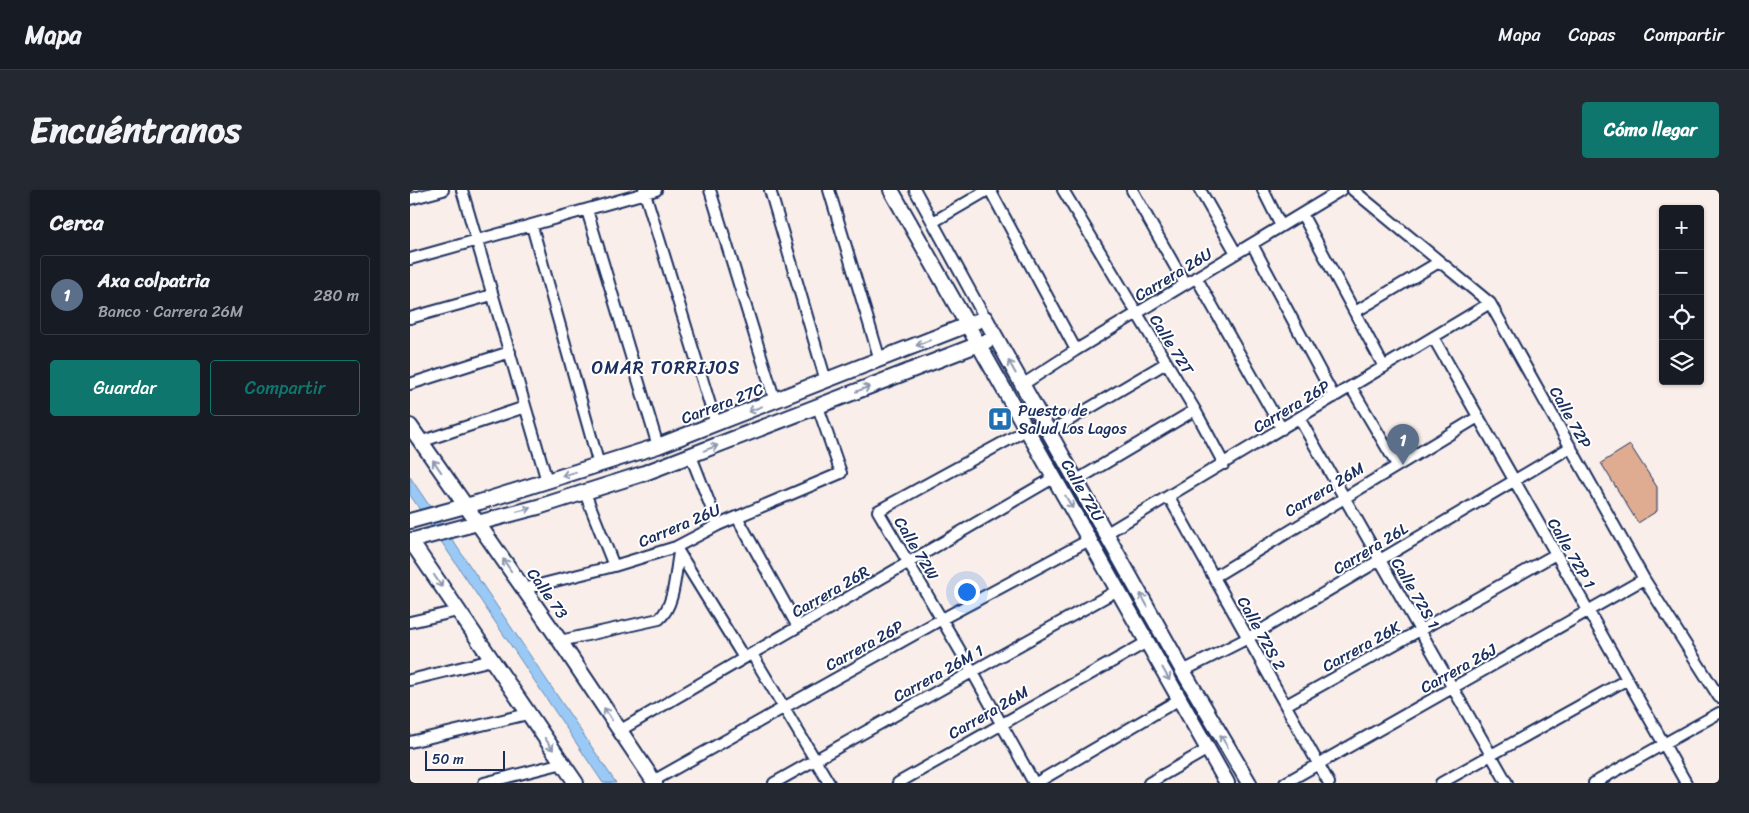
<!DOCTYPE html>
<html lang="es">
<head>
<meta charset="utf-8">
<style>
	body { margin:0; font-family:Sriracha,sans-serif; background:#242831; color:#f1f3f6 }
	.controls { position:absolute; right:15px; top:15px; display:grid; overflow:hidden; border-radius:5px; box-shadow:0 1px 4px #0004 }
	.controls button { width:45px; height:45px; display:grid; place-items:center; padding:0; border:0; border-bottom:1px solid #363941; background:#171b24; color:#f1f3f6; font:25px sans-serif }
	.scale { position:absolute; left:15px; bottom:12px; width:80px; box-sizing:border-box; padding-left:5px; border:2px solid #1b2f5e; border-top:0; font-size:14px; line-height:18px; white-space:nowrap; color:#1b2f5e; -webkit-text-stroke:4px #fff; paint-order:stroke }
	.you { position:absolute; left:556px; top:401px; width:18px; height:18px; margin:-12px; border:4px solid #fff; border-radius:50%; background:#1a73e8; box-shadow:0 0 0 8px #1a73e833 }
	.badge { display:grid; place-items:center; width:32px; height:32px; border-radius:50%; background:#0f766e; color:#fff; font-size:16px; font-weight:700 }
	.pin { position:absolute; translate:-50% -41px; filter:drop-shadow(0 1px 2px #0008) }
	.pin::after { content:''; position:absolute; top:26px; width:18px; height:15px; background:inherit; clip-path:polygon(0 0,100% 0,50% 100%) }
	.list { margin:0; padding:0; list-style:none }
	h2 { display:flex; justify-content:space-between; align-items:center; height:65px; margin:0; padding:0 20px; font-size:21px }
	h2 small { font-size:16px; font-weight:400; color:#9ea1a6 }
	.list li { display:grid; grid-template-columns:32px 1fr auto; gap:15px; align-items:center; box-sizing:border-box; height:80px; margin:0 10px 10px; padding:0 10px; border:1px solid #363941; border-radius:5px }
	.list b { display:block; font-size:19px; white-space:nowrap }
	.list p { margin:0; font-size:16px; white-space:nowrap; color:#9ea1a6 }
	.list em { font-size:16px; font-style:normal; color:#9ea1a6 }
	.actions { display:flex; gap:10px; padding:15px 20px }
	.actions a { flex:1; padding:11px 0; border:1px solid #0f766e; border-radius:5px; text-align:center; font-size:18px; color:#0f766e }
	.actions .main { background:#0f766e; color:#fff }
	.icon { flex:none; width:28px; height:28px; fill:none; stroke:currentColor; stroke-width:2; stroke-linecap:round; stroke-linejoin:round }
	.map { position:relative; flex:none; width:1309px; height:593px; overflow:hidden; border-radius:5px }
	header { display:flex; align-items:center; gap:30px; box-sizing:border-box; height:70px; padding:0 25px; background:#171b24; border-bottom:1px solid #363941 }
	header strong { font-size:24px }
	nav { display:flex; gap:28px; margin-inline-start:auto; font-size:18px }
	.intro { display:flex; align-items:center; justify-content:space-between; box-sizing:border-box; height:120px; padding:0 30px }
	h1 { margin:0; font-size:35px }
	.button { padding:12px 22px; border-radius:5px; background:#0f766e; color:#fff; font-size:18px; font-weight:700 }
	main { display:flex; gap:30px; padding:0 30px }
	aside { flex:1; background:#171b24; border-radius:5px; box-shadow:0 1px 4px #0004 }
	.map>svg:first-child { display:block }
	.water { fill:#9ac9f5; stroke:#678bb9 }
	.building { fill:#dfac92; stroke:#1b2f5e }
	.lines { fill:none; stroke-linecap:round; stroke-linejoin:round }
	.street-casing { stroke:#1b2f5e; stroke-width:14 }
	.secondary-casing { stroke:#1b2f5e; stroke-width:18 }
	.street { stroke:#fff; stroke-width:10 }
	.secondary { stroke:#fff; stroke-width:14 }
	.oneway { stroke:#8d97ae }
	.labels { text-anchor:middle; stroke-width:4; stroke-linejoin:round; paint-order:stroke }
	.street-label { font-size:16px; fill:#1b2f5e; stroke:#fff }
	.poi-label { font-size:16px; fill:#1b2f5e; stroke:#fff; text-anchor:start }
	.neighbourhood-label { font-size:18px; letter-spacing:1px; fill:#1b2f5e; stroke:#fff }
</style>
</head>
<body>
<header>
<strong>Mapa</strong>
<nav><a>Mapa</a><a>Capas</a><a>Compartir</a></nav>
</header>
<div class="intro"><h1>Encuéntranos</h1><a class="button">Cómo llegar</a></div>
<main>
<aside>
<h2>Cerca<small></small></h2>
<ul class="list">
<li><span class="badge" style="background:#5c6f8a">1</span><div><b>Axa colpatria</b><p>Banco · Carrera 26M</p></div><em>280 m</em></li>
</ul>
<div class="actions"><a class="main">Guardar</a><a>Compartir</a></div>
</aside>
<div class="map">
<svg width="1309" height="593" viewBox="0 0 1309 593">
	<rect width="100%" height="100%" fill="#f9eee9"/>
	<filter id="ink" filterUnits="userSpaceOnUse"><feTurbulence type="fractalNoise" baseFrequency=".02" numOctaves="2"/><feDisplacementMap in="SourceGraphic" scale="10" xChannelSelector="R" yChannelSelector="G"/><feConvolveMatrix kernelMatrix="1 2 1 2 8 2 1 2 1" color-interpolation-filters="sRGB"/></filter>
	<g filter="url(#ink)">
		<path class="water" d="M0,287L206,593H193L0,305Z"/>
		<path class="building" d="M1220,255L1247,297V321L1228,333L1191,273Z"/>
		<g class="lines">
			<defs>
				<path id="street" d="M52,0L137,291
					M234,0L306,234
					M300,0L365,211
					M360,0L416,191
					M419,0L470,170
					M505,0L575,128
					M580,0L666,160
					M653,0L785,220L814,274
					M722,0L775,94
					M790,0L826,63
					M853,0L871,36
					M943,0L1080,113L1234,389L1309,507
					M0,9L33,0
					M177,20L248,256
					M892,24L974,177
					M523,32L578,0
					M122,36L189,275
					M842,54L924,207
					M0,69L246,0
					M786,87L872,239
					M945,122L1029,72
					M0,128L82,105
					M1023,147L1276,593
					M0,194L100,162
					M612,195L666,160L931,0
					M941,197L987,275
					M889,228L1097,593
					M618,239L468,321L562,481L624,593
					M639,242L756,173
					M10,252L115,217
					M281,266L308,335
					M667,290L785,220
					M175,303L204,376
					M759,307L919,593
					M327,327L388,437
					M697,343L1080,113
					M268,361L334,468
					M804,387L1068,227
					M113,399L204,376L266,357L308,335L431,283L408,217
					M0,432L48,421
					M150,451L249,429C265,416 265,383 269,363
					M342,464L419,593
					M773,481L838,448L1161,257
					M0,490L82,470
					M876,515L1146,364
					M209,541L645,287
					M0,552L118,524
					M243,591L532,429L681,349
					M74,593L153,573
					M364,593L708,400
					M488,593L737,452
					M626,593L770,509
					M739,593L798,559
					M875,593L1234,389
					M1031,593L1216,490
					M1184,593L1309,523"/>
				<path id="secondary" d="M481,0L817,593
					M0,236L150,451L245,593
					M0,331L70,312L248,256L575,128L773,481L839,593
					M0,350L166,593
					M0,351L128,317L232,284L577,151"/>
			</defs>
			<use href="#street" class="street-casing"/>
			<use href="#secondary" class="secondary-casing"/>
			<use href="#street" class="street"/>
			<use href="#secondary" class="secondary"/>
		</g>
		<defs><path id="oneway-shaft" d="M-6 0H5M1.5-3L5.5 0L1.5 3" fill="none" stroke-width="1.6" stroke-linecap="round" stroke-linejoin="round" transform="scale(1.25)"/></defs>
		<g class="oneway">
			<use href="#oneway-shaft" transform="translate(513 153) rotate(158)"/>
			<use href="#oneway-shaft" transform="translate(602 177) rotate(-119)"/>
			<use href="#oneway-shaft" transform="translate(453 199) rotate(-21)"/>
			<use href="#oneway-shaft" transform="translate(345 219) rotate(159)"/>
			<use href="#oneway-shaft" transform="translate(301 258) rotate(-21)"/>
			<use href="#oneway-shaft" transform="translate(27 276) rotate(-125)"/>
			<use href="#oneway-shaft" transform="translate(159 284) rotate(164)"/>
			<use href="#oneway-shaft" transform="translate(659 312) rotate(60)"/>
			<use href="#oneway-shaft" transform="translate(114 320) rotate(-14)"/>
			<use href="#oneway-shaft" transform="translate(97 375) rotate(-124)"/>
			<use href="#oneway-shaft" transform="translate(28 391) rotate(56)"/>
			<use href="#oneway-shaft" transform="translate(734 410) rotate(-119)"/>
			<use href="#oneway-shaft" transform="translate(756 484) rotate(61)"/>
			<use href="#oneway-shaft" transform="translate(198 524) rotate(-123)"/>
			<use href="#oneway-shaft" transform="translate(814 551) rotate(-121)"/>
			<use href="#oneway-shaft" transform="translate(139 554) rotate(55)"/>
		</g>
	</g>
	<defs>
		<symbol id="hospital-square" viewBox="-11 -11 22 22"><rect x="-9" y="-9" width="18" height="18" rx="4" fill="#1f6fb2" stroke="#fff"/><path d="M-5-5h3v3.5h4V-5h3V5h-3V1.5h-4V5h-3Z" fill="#fff"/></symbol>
	</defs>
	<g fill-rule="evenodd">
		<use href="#hospital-square" x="576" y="215" width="28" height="28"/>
	</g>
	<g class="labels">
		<g class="street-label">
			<text transform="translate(763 84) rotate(-31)" y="6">Carrera 26U</text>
			<text transform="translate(762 154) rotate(58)" y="6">Calle 72T</text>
			<text transform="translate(312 213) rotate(-21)" y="6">Carrera 27C</text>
			<text transform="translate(881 216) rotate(-31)" y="6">Carrera 26P</text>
			<text transform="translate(1161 227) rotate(61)" y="6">Calle 72P</text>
			<text transform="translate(914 299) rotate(-31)" y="6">Carrera 26M</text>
			<text transform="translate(673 300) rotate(60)" y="6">Calle 72U</text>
			<text transform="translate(269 335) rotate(-23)" y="6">Carrera 26U</text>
			<text transform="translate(507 358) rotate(59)" y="6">Calle 72W</text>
			<text transform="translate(960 358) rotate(-31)" y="6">Carrera 26L</text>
			<text transform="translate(1162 363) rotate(60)" y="6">Calle 72P 1</text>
			<text transform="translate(420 401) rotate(-30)" y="6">Carrera 26R</text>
			<text transform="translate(138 403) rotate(55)" y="6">Calle 73</text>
			<text transform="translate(1006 403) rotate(60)" y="6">Calle 72S 1</text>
			<text transform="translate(852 443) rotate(61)" y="6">Calle 72S 2</text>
			<text transform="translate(454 455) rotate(-29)" y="6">Carrera 26P</text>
			<text transform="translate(951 456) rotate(-29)" y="6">Carrera 26K</text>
			<text transform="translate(1048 478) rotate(-29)" y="6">Carrera 26J</text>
			<text transform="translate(528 483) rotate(-29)" y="6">Carrera 26M 1</text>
			<text transform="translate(578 522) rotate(-30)" y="6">Carrera 26M</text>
		</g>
		<g class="poi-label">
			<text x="608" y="226">Puesto de<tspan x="608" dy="18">Salud Los Lagos</tspan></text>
		</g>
		<g class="neighbourhood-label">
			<text x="256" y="184">OMAR TORRIJOS</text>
		</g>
	</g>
</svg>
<div class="controls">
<button>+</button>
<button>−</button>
<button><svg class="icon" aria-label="locate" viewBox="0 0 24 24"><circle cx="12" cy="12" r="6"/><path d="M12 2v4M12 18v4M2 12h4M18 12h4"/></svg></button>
<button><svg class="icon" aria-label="layers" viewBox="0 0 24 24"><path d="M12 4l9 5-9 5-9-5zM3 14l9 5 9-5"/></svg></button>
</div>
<div class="scale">50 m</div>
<div class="you"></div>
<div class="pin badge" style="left:993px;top:275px;background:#5c6f8a">1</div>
</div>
</main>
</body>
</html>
